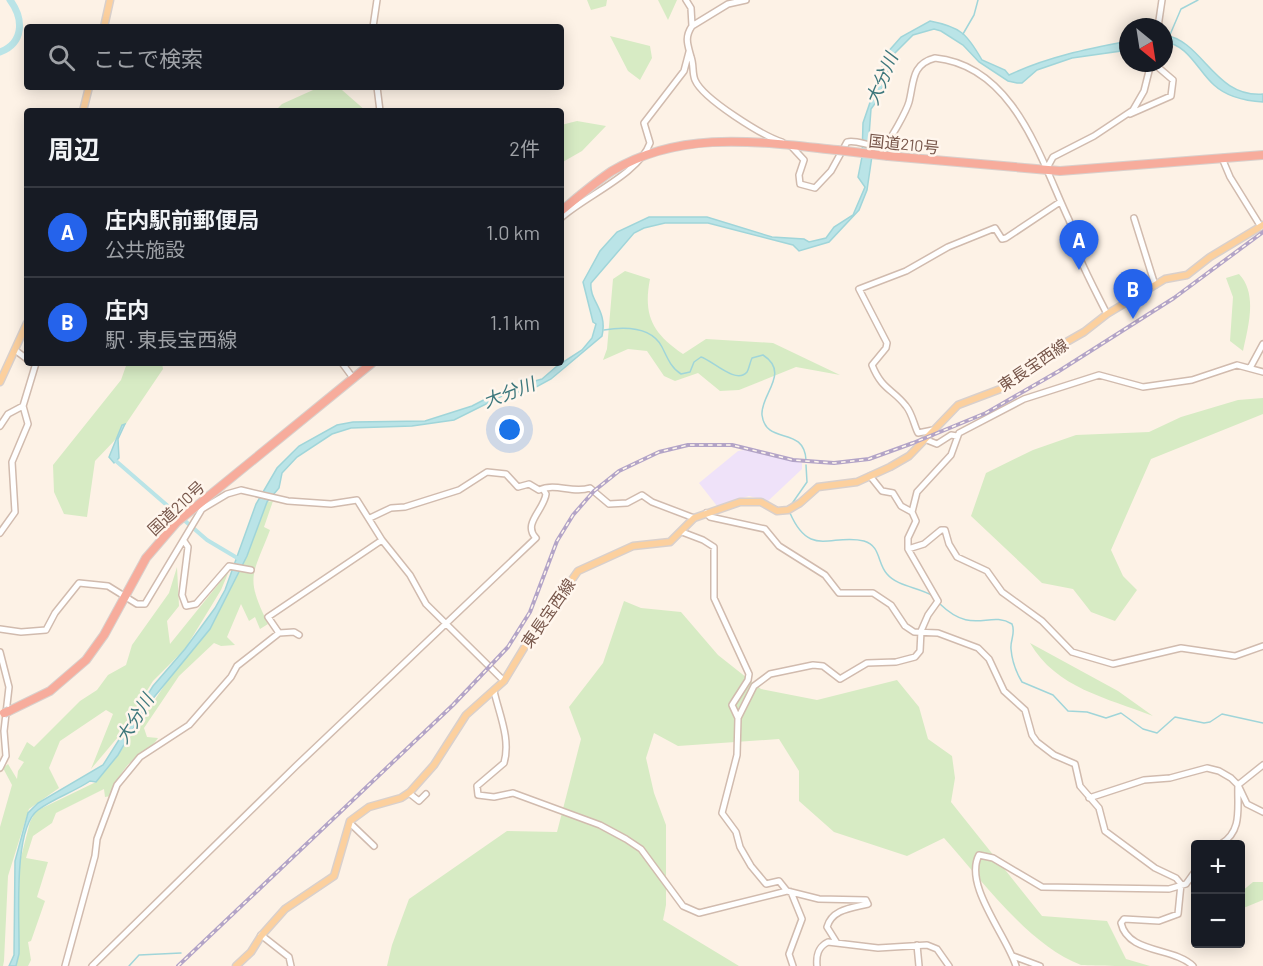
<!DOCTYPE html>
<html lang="ja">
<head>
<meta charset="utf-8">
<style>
	body { margin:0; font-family:Barlow,"Noto Sans JP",sans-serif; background:#20242c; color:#f1f3f6 }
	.controls { position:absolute; right:18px; bottom:18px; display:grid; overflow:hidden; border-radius:6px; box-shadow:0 3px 15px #0003 }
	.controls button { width:54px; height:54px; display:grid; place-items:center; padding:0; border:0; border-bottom:2px solid #363941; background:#171b24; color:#f1f3f6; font:30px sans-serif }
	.compass { position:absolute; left:1119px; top:18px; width:54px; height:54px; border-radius:50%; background:#171b24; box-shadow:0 3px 15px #0003; rotate:150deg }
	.you { position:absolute; left:510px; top:430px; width:21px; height:21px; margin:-15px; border:4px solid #fff; border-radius:50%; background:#1a73e8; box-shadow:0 0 0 9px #1a73e833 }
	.badge { display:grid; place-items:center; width:39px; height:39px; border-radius:50%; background:#2563eb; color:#fff; font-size:20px; font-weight:700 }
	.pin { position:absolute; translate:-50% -50px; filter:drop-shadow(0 2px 3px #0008) }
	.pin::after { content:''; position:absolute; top:32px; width:21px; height:18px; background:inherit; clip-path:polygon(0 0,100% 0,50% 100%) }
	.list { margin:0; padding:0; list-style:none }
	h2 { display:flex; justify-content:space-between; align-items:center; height:78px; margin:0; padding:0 24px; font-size:26px }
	h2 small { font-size:20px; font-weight:400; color:#9ea1a6 }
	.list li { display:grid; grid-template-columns:39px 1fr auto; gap:18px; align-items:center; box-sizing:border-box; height:90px; padding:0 24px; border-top:2px solid #363941 }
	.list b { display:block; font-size:22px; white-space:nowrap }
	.list p { margin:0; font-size:20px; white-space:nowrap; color:#9ea1a6 }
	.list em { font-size:20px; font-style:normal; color:#9ea1a6 }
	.icon { flex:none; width:33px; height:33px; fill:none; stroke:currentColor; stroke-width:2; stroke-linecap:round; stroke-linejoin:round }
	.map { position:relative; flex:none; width:1263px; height:966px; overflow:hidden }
	.search { position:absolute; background:#171b24; box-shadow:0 3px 15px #0003; left:24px; top:24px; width:540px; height:66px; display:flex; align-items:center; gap:15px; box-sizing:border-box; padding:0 21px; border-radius:6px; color:#9ea1a6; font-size:22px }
	.panel { position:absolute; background:#171b24; box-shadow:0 3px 15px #0003; left:24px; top:108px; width:540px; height:258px; border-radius:6px }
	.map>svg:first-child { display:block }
	.education { fill:#efe2f9 }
	.green { fill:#d7ebc4 }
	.water { fill:#bae4e7; stroke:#a0d5d9; stroke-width:1.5 }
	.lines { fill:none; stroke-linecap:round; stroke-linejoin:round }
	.stream { stroke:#a0d5d9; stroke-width:1.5 }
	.canal { stroke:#bae4e7; stroke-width:4 }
	.river { stroke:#bae4e7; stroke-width:7 }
	.minor-casing { stroke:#d1bbae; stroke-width:8 }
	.major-casing { stroke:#d9d0cc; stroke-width:9 }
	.highway-casing { stroke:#d9d0cc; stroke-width:10 }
	.minor { stroke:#fff; stroke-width:5 }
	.major { stroke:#fcd09e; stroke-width:6 }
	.highway { stroke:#f7ac9c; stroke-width:8 }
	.rail-casing { stroke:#b3a4c7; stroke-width:4 }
	.rail { stroke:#fff6ed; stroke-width:1.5; stroke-dasharray:4.5; stroke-linecap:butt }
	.highway-bridge-casing { stroke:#d9d0cc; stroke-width:10; stroke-linecap:butt }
	.highway-bridge { stroke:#f7ac9c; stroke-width:8 }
	.labels { text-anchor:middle; stroke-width:5; stroke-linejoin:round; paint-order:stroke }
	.street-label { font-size:16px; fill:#77564a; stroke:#fff6ed }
	.water-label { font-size:18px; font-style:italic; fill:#3d777c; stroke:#fff6ed }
</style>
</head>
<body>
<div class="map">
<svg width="1263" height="966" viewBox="0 0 1263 966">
	<rect width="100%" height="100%" fill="#fdf2e6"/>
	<path class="education" d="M744,450L802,463V469L768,501L749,496L717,506L699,483L738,451Z"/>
	<path class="green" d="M587,0H607L606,6L591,10Z
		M658,0H677L668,20Z
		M610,36L650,46L652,58L640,80L628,71Z
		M313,90H342L366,111H275L282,104Z
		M577,121L606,126L582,151L561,163V125Z
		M625,271L650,279C643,315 652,333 683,354L706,339L773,343L840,375L796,367L739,390L720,391L698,373L675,381L664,376L647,351L628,349L603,360L607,349L613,279Z
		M1239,274C1258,294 1248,327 1243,351L1230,341L1233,297L1226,278Z
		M127,363H162L163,369L115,440L95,461L87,517L64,514L54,492L53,465L121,380Z
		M1263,398V414L1151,459L1111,550L1123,576L1137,590L1115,621L1091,612L1073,589L1042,583L971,516L986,473L1033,450L1076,435L1149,432L1181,417L1238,400Z
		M273,501L264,527L270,530C252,577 245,576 268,624L260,629L255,617L249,621L241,604L227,637L235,645L221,646L214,643L179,676L144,728L147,737L158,738C152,748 142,753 133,760C123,768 115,783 111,796L105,797L104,789L56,813L52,823L33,836L26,858L48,862L37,897L45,901L31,941L28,942L31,960L28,966H17L19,865L30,822L36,811L96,782L118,755L176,668L210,629L247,556L267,502Z
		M177,567L179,606L167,621L170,644L229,571L221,590L185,649L153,681L118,737L91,769L113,714L106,710L60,741L49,768L59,788L29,809L8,876L4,961L3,966H0V827L12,785L3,768L8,764L17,779L18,771L24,762L18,759L27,742L34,747L80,701L97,690L108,675L126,665L132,645L169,593Z
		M624,601L641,608L681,612L718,655L761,689L817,700L897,680L919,707L928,739L952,756L955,778L951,802L1042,916L1107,921L1126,959L1150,966C1133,966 1096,966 1081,965C1028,945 982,880 944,838L907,856L834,832L799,801V771L779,739L678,746L654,733L646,758L654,793L666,825V905L663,920L739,966H387L392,945L409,899L507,831L557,832L581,739L569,707L603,663Z
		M1030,643L1118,691L1153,716C1107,698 1056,688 1030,643Z
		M1253,882H1263V900L1241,909V892Z"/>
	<path class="water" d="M930,21C961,27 967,34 982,60L1005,70L1009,75C1047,57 1087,49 1128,41V50L1072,58L1037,70L1022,83H1017L1008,81L979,62L963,45L941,31L934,29L913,35L894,54L879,98L871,109L869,136L873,149L867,190L859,210L829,242L799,251L793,245L708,223H665L644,228L634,233L591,283C589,301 608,310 602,336L551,379L527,392L508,393L454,420L412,426L351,428L332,434L297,457L282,473L279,488L267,502L247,556L210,629L146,707L118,755L96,782L90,781C74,792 54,798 38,810C12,829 20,923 19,954L16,966H9L14,955L15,861L28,813L38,803L103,765L153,686L185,649L215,608L225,590L256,504L277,468L299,446L337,425L353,422L425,421L472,406L505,389L542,379L557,366L582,350L592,338L596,324L593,322L583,282L600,251L617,232L649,217H707L772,237L804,239L809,242L826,238L834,227L853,215L865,187L858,177L862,157L863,123L887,53L901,37Z
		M1164,35C1203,40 1214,98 1263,94V102C1246,101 1227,97 1214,85C1198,71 1188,44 1164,42Z
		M125,424L118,439L119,458L114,463L109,457L122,425Z"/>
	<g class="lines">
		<path class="stream" d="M963,34L974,15L978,0
			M1169,37L1181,9L1198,0
			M604,330C623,327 651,326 662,347C667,357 671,368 681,374L690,372L694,362L701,357C712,360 736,385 747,372C749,369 750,362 752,358L763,355C791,373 760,395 762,415C766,446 804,425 806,460
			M791,505L807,482L806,465
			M790,513C810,559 832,533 864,541C881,546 877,563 887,574C898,587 919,587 933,596
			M940,604C973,636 989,610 1012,624C1016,633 1010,640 1011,649C1012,661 1016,672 1022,682L1053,695L1068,711L1087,712L1106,718L1121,713L1143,729L1157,733L1175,717L1204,723L1210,722L1222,714L1263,723
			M129,966L139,955L181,953"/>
		<path class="canal" d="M116,461L207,540L239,559"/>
		<path class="river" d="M0,52C24,43 24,19 10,0"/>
		<defs>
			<path id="minor" d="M686,0L691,8L692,26
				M746,0L728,4L692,26C684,38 688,45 691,57C694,65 692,73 695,80C703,99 763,136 782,142
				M373,27L377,0
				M1158,27L1162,0
				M377,87L380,111
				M1130,114L1171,96L1173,80L1159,68
				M791,146L804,160L799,175L800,184L815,188L831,171L847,142C858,139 872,149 883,145C890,143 907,109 909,102C914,83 911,64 935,58C1015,66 1041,161 1069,220C1073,228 1072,238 1075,247C1084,270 1096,292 1107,314
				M1222,158L1230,177L1261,227
				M1047,168L1053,157L1094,136L1133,110L1144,91L1151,63
				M561,218C585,196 639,174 650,143L644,123L684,71L689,52
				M1134,218L1155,285
				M15,350L27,359
				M342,363L353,378
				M1250,368L1263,344
				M0,426L8,414L23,406
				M933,430L918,433C914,425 912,413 906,406C893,389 882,390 872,365L886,348L887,343L859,289L906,271L948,247L995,228L1002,239L1006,238L1060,202
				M927,440L937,444L951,435L957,436
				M912,512L917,492L951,455L959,433L1024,399L1099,375L1143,387L1192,380L1237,365L1263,372
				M706,513L710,517L765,529L779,546L825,575L839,593H873L891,605L905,626L914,632L938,633L978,648L989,659L1004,691L1025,710L1032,735L1037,742L1054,755L1075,764L1080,786L1099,808L1105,831L1155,868L1176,878L1181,884L1178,914L1159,921L1124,919L1121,923C1128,954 1174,947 1193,966
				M370,518L391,508L405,507L459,490L487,472L506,474L518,487L529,484L539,490C556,482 572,494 590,488L609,504L627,503L642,495L652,502L694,518
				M682,532L703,540L714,547V598L749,674L748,680L732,705L738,718
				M0,533L15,512L12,462L28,424L23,406L36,363
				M184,541L188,547L182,595L186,606L196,604L229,566L251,570
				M908,549L924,544L941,530H945L949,544L957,557L987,571L1002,592L1042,621L1072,652L1113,664L1181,648L1235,656L1263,646
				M0,629L21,632L46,630L55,613L79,583L108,586L137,604H145L202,509L227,494L241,490L288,501L331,504L357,500L382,540L410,575L426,604L504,681
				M279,633L268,617L382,540
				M0,652L9,687L4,731L6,756L0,768
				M494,691C499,714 511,739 504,763L477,786L478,795L494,797L513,793L600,825L626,839L641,849L683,906L699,913L787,891L819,899L866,900L868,904C852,908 832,909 827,927L837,943
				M409,793L419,801L426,794
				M1089,798L1144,780L1170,778L1207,768L1219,771L1231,778L1238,785L1247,804L1263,812
				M350,823L374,846
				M1221,844C1243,831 1237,807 1238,785L1263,765
				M787,891L779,881L766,884L751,866L740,847L736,832L722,813L737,755L738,718L754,686L770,674L813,665L823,666L840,679L867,663L896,662L915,657L920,651L921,631L928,615L938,601L908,549V538L916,521L912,512L901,506L893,493L882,491L870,476
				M791,892L802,919L789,954L793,966
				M261,935L289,957L291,966
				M917,945L919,966
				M1013,956L1040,966
				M65,966L95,856L97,839L117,785L140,757L189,725L231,677L237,666L279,633L294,632L299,635
				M92,966L296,766L536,538C522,524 544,510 546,494L543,489
				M817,966C816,955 818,947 828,942L878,948L927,945L937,949L949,966
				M1016,966C1007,936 963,885 979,855L993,858L1042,887L1169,889L1186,884L1196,870"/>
			<path id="major" d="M104,27L110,0
				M83,111L89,87
				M0,382L27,323
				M236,966L251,952L261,936L285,909L334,876L350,821L369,807L401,798L410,792L434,765L466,715L504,681L524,648L578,571L633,546L670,542L694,518L740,502H761L777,511L788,510L800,503L818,487L857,482L890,467L909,456L958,405L1003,388L1035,360L1084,332L1107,314L1165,279L1187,275L1210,257L1263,225"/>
			<path id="highway" d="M888,156L1060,171L1263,155
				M561,211C578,197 594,183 612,171C682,129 760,142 837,150
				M9,711L50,691L86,660L104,635L146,558L177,522L372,363"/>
		</defs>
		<use href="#minor" class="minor-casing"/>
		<use href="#major" class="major-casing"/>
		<use href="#highway" class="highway-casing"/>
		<use href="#minor" class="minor"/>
		<use href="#major" class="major"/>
		<use href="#highway" class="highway"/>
		<defs>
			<path id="rail" d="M178,966L453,705L508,647L530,612L557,541L573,515L594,491L619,471L659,452L688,445H732L793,460L834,463L869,459L913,443L986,413L1059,371L1174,298L1263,232"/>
		</defs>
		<use href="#rail" class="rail-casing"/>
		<use href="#rail" class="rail"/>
		<defs>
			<path id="highway-bridge" d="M837,150L888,156
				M4,713L9,711"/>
		</defs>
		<use href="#highway-bridge" class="highway-bridge-casing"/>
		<use href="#highway-bridge" class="highway-bridge"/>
	</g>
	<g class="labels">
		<g class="street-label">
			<text transform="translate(904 144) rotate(6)" y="6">国道210号</text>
			<text transform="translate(1033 365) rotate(-34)" y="6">東長宝西線</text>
			<text transform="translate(176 508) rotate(-43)" y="6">国道210号</text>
			<text transform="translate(548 613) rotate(-55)" y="6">東長宝西線</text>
		</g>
		<g class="water-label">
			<text transform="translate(882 79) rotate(-67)" y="6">大分川</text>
			<text transform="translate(509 393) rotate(-21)" y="6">大分川</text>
			<text transform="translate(135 719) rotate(-58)" y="6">大分川</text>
		</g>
	</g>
</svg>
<div class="controls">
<button>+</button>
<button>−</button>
</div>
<svg class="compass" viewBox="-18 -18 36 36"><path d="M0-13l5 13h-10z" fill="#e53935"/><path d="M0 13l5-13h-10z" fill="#9ea1a6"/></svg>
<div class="you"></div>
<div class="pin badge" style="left:1079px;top:270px">A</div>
<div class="pin badge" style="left:1133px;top:319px">B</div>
<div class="search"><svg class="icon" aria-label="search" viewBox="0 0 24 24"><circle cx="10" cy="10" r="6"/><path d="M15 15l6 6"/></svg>ここで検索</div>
<section class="panel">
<h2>周辺<small>2件</small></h2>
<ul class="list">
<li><span class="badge">A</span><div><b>庄内駅前郵便局</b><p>公共施設</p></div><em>1.0 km</em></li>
<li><span class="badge">B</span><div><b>庄内</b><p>駅 · 東長宝西線</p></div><em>1.1 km</em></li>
</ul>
</section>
</div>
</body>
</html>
